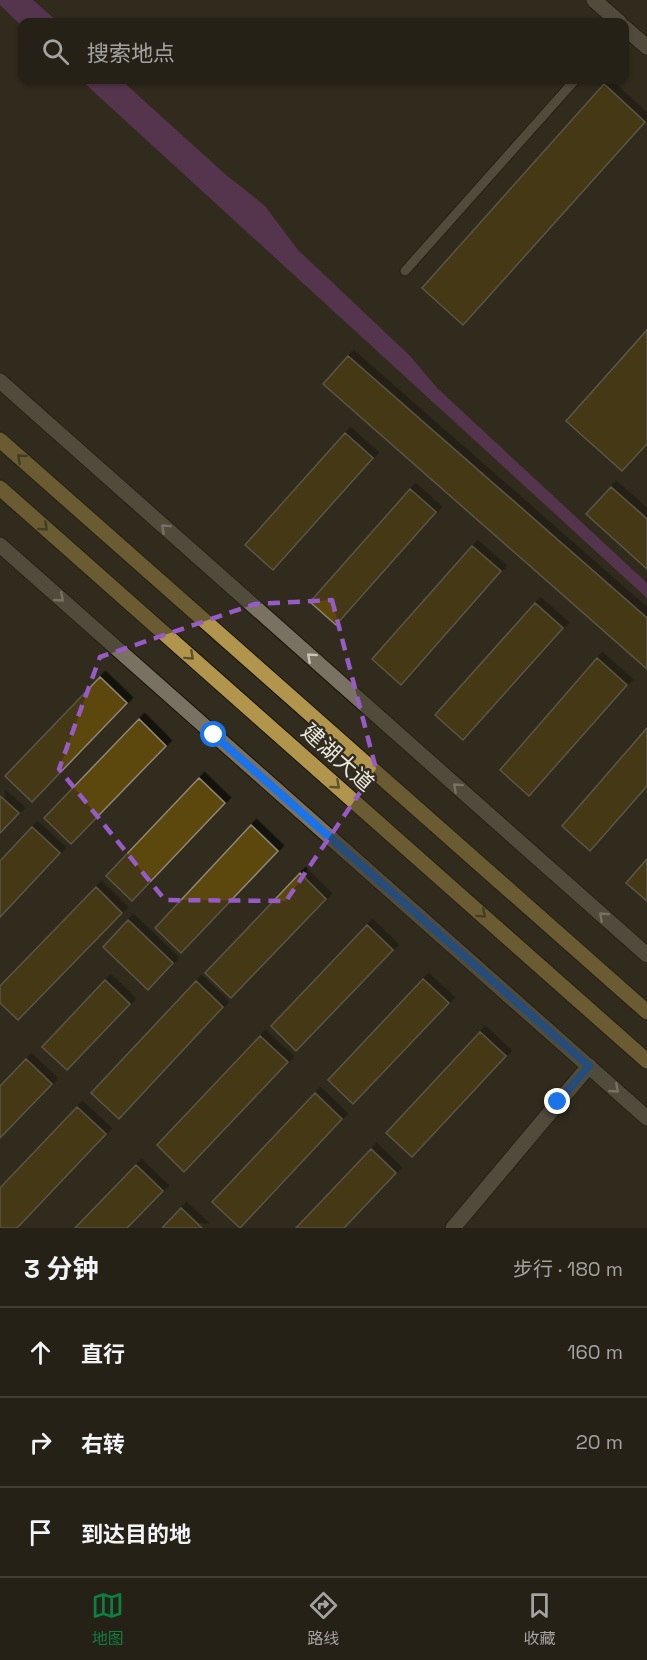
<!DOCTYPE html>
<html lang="zh">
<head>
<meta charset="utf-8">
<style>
	body { margin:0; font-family:"Space Grotesk","Noto Sans SC",sans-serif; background:#322e23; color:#f1f3f6 }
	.stop { position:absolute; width:18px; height:18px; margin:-14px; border:4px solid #1a73e8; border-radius:50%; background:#fff }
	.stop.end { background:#1a73e8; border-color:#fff; box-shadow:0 2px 6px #0008 }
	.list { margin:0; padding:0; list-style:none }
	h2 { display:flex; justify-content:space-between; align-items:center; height:78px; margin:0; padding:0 24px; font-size:26px }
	h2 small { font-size:20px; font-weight:400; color:#a4a3a1 }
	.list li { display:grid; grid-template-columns:39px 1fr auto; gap:18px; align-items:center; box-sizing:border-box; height:90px; padding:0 24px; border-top:2px solid #423e35 }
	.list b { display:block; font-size:22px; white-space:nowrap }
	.list em { font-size:20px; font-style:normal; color:#a4a3a1 }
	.icon { flex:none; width:33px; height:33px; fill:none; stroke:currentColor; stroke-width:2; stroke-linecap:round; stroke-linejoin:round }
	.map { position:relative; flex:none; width:647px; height:1228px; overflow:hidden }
	.search { position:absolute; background:#262116; box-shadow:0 2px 4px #0004; left:18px; right:18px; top:18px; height:66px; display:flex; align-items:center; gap:15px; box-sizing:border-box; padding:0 21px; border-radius:12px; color:#a4a3a1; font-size:22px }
	.sheet { height:348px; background:#262116 }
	nav { display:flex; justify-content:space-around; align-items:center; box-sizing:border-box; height:84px; border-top:2px solid #423e35; background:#262116; font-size:16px; color:#a4a3a1 }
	nav a { display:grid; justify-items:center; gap:3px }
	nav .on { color:#0b8043 }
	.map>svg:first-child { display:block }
	.water { fill:#804288 }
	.building { fill:#5b460c; stroke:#8e8776; stroke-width:1.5; filter:url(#shadow) }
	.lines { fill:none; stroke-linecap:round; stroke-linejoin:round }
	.lane-casing { stroke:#1a1407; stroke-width:11 }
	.street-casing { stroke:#1a1407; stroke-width:17 }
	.secondary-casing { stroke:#1a1407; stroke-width:17 }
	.primary-casing { stroke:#1a1407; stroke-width:17 }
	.lane { stroke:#797262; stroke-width:9 }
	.street { stroke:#797262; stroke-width:15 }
	.secondary { stroke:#797262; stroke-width:15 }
	.primary { stroke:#b1954d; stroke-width:15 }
	.oneway { stroke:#5e512e }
	.oneway2 { stroke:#c9c5ba }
	.route { stroke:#1a73e8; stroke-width:8 }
	.marked { fill:none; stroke:#975bc7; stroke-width:4.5; stroke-dasharray:12 8; stroke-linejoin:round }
	.labels { text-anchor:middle; stroke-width:5; stroke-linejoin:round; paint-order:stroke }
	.street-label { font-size:22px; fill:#ebe8df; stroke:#322c1e }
</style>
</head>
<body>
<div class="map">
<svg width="647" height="1228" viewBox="0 0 647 1228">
	<defs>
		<filter id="shadow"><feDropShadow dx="5.5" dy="-5.5" stdDeviation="0" flood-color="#0009"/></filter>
	</defs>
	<rect width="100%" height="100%" fill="#322c1e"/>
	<path class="water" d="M0,0H33L58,22H22V26L0,5Z
		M81,80H121L226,175L265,206L298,250L410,356L437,388L647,583V598Z"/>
	<path class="building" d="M604,84L645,122L463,325L422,288Z
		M647,330V444L622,471L566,421Z
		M348,356L647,618V669L323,384Z
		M345,433L373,458L273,570L245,545Z
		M611,487L647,519V569L586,514Z
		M410,489L436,512L336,625L310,602Z
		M472,546L501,571L401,685L372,659Z
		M535,603L563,628L463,740L435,715Z
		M597,658L627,685L529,796L500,770Z
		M100,677L127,703L32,802L5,776Z
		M139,719L166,746L71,844L44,818Z
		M647,728V786L590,851L562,826Z
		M199,778L225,803L132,901L106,876Z
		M0,796L19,813L0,833Z
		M251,825L278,851L181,953L155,928Z
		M32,827L60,853L0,917V861Z
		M647,859V901L626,883Z
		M300,873L326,899L231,998L205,973Z
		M96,887L122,913L18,1020L0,1003V986Z
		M128,920L173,963L148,990L103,947Z
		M367,925L393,950L296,1051L271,1026Z
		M423,979L449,1003L353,1104L328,1080Z
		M105,980L130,1004L67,1070L42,1047Z
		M196,981L223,1007L119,1119L91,1093Z
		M480,1032L506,1056L412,1157L386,1133Z
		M260,1036L288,1062L184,1172L157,1145Z
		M26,1059L52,1084L0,1138V1086Z
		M315,1093L342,1119L240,1228L212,1202Z
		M77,1107L106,1134L17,1228H0V1188Z
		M371,1149L396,1173L344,1228H296Z
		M136,1165L163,1191L127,1228H75Z
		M181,1208L202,1228H162Z"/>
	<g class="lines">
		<defs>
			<path id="lane" d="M405,271L575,80"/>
			<path id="street" d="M594,0L619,22
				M624,27L647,47
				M0,381L647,955
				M0,545L647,1118"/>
			<path id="secondary" d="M453,1228L589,1066"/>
			<path id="primary" d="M0,440L647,1012
				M0,488L647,1061"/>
		</defs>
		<use href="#lane" class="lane-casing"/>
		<use href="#street" class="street-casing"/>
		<use href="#secondary" class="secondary-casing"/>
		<use href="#primary" class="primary-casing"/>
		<use href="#lane" class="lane"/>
		<use href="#street" class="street"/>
		<use href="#secondary" class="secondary"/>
		<use href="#primary" class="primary"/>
	</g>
	<defs><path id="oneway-chevron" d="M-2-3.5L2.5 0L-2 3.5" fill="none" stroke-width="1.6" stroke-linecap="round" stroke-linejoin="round" transform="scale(1.5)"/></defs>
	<g class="oneway">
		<use href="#oneway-chevron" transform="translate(21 458) rotate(-139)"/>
		<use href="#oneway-chevron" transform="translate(44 527) rotate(42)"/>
		<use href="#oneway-chevron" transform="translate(190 656) rotate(42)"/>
		<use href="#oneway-chevron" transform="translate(336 785) rotate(42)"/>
		<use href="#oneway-chevron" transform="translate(482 914) rotate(42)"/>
	</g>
	<g class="oneway2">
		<use href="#oneway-chevron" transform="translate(165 528) rotate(-138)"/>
		<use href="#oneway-chevron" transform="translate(60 598) rotate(41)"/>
		<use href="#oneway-chevron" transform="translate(311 657) rotate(-138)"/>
		<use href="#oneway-chevron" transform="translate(457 787) rotate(-138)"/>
		<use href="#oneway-chevron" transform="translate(603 916) rotate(-138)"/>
		<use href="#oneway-chevron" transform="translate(615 1089) rotate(41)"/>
	</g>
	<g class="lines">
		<path class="route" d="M214,735L589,1066L558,1102"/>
	</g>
	<path d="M0 0H647V1228H0ZM332,600L376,769L286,901L165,900L59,769L100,657L255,604Z" fill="#322c1e" fill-opacity=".55" fill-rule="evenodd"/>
	<path class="marked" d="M332,600L376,769L286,901L165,900L59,769L100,657L255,604Z"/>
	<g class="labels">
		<g class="street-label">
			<text transform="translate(338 757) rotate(42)" y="8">建湖大道</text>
		</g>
	</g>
</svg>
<div class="stop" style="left:214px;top:735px"></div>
<div class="stop end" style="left:558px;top:1102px"></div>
<div class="search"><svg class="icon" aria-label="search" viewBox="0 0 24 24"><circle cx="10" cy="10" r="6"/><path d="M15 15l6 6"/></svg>搜索地点</div>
</div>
<section class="sheet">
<h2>3 分钟<small>步行 · 180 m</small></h2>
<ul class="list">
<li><svg class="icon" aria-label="ahead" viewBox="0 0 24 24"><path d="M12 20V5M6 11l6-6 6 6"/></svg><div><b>直行</b></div><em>160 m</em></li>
<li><svg class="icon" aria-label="right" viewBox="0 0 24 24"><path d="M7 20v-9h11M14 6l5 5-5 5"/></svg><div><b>右转</b></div><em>20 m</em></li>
<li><svg class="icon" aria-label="arrive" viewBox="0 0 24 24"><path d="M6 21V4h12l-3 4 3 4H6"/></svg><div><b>到达目的地</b></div></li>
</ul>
</section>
<nav>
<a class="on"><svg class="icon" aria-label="map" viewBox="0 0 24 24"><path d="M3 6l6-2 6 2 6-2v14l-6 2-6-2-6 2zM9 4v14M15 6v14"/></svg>地图</a>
<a><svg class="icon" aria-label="directions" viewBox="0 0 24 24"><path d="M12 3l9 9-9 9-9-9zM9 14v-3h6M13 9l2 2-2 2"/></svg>路线</a>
<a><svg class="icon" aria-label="saved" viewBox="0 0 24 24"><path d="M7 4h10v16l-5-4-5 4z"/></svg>收藏</a>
</nav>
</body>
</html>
